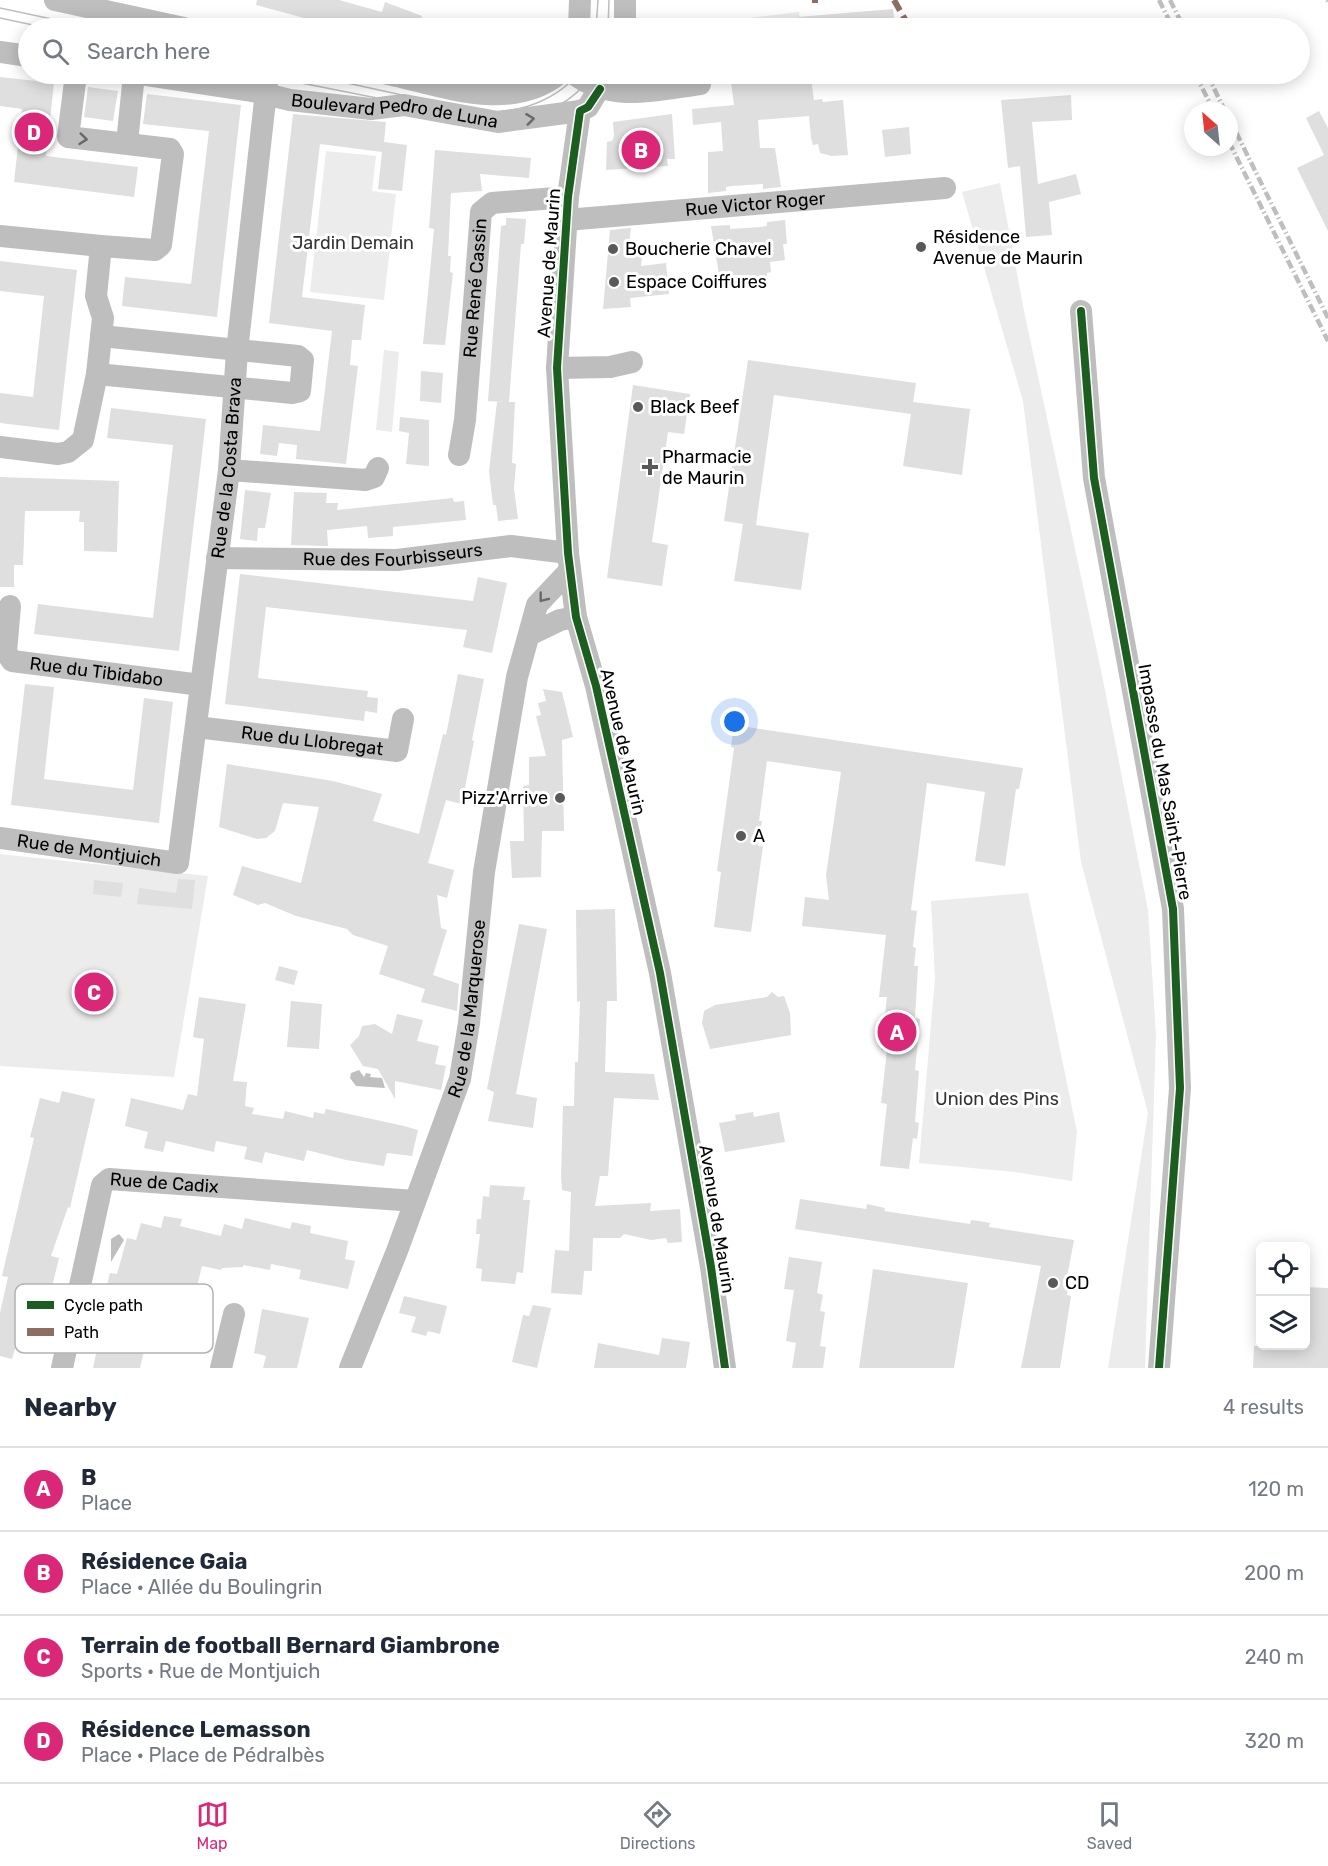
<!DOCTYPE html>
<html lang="en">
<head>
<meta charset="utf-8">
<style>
	body { margin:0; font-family:Rubik,sans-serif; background:#f2f2f3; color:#1f2937 }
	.controls { position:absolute; right:18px; bottom:18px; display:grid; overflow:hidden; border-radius:9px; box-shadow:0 3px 15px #0003 }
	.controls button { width:54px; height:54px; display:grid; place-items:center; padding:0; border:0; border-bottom:2px solid #e0e1e3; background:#fff; color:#1f2937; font:30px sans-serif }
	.compass { position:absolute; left:1184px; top:102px; width:54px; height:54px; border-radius:50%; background:#fff; box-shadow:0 3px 15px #0003; rotate:333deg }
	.you { position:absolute; left:735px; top:722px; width:21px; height:21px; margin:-15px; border:4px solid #fff; border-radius:50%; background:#1a73e8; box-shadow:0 0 0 9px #1a73e833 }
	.badge { display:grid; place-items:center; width:39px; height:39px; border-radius:50%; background:#db2777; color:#fff; font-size:20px; font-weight:700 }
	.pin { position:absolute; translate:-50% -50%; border:3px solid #fff; box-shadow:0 2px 6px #0006 }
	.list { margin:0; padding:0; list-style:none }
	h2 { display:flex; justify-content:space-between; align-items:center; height:78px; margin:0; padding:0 24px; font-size:26px }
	h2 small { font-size:20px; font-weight:400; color:#747a83 }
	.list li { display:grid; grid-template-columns:39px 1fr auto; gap:18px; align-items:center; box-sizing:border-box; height:84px; padding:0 24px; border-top:2px solid #e0e1e3 }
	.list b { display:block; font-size:22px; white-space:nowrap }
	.list p { margin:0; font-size:20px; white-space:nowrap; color:#747a83 }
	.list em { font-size:20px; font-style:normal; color:#747a83 }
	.icon { flex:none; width:33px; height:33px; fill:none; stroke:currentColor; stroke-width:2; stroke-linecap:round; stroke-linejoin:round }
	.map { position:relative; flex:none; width:1328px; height:1368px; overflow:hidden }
	.search { position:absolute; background:#fff; box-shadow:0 3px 15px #0003; left:18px; right:18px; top:18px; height:66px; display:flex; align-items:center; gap:15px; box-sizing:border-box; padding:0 21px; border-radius:33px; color:#747a83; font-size:22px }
	.sheet { height:414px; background:#fff }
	nav { display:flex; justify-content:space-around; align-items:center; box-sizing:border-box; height:84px; border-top:2px solid #e0e1e3; background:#fff; font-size:16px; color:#747a83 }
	nav a { display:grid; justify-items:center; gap:3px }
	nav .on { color:#db2777 }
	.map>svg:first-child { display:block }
	.green { fill:#ececec }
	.water { fill:#bfbfbf }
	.building { fill:#dfdfdf }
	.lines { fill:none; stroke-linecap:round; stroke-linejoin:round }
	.minor { stroke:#bebebe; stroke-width:22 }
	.tram { stroke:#bebebe; stroke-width:1.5 }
	.rail { stroke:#bebebe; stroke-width:4.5; stroke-dasharray:9 3 1.5 3; stroke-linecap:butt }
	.quiet { stroke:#8d6e63; stroke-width:6; stroke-dasharray:12 6; stroke-linecap:butt }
	.cycleway-casing { stroke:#fff; stroke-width:11 }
	.cycleway { stroke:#1b5e20; stroke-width:8 }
	.oneway { stroke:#686868 }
	.poi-dot { fill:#595959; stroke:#fff; stroke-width:2 }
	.labels { text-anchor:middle; stroke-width:6; stroke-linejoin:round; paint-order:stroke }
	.street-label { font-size:18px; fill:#000; stroke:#fff }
	.poi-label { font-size:18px; fill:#000; stroke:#fff; text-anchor:start }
	.park-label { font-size:18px; fill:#333; stroke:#fff }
	.key { fill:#fff; stroke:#b2b2b2; stroke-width:1.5 }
	.key-label { font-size:16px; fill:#000 }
</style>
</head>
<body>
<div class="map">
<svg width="1328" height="1368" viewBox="0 0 1328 1368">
	<rect width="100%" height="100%" fill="#fff"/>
	<path class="green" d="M799,12L801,28H717L716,22Z
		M326,151L376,156L372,191L396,194L384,300L310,292Z
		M1000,183L1024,311L1101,670L1148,910L1156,1035L1145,1368H1108L1148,1113L1081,862L1023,401L962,192Z
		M384,350L399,352L392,432L376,430Z
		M0,854L208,876L174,1077L0,1066Z
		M1028,893L1077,1132L1072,1181L1015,1172L919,1163L935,978L931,901Z"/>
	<path class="water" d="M359,1070L364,1077L366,1073L371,1074L370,1077L382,1078L385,1088L356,1086L350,1078L351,1073Z
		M119,1234L124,1240L111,1262V1239Z"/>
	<path class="building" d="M257,0H339L382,12L385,2L422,16L418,28H341L256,5Z
		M893,9L895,28H799L798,17Z
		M0,77L54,83L46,156L138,167L134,197L14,182L22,109L0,106Z
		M775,78V82L811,79L814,100L822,99L823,102L843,100L848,155L832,156L820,153L818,144L813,145L811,138L809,116L758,120L760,148H775L781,187L763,189V184L732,186L726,187V191L708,193V152L723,151L721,122L693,125L692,109L734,105L731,82Z
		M88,87L118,91L113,121L84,117Z
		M147,94L241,105L217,317L122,306L125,277L191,284L209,131L143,124Z
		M1071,95L1072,120L1032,122L1038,184L1076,174L1081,194L1049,202L1052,235L1026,237L1020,166L1008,168L1001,100Z
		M1319,111L1328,128V231L1297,168L1324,155L1306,118Z
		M293,114L386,122L384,142L407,145L402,191L378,189L382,152L320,144L302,297L365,305L361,340H352L350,365L358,366L346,464L296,459L297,445L279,443L277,456L260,454L263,425L320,431L332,331L269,323Z
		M672,114L675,159H667L668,166L606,170L607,142L612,141L614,136L613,122Z
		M909,127L911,154L885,157L882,130Z
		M435,150L531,158L529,178L480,174L482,191L451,193L448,256H451L450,272L453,273L445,345L423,344L434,229L429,228Z
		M506,218L526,219L524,244H521L509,402H515L512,463L516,464L514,488L518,519L498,521L496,505H493L489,471L497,402H504L488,401L501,226L506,225Z
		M785,220L787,244H783L785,260L770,262L771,272L767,273V276L737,279V275H719L711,226L730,225V229L761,227L767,226V222Z
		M631,228L629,245L643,246L641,266L666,263L669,294L630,298L631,307L603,309L610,230Z
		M0,261L77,270L59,430L0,423V393L33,397L44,296L0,291Z
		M748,360L916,383L913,402L970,409L962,475L903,466L911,414L774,395L756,525L809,533L801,590L734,581L743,524L724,521Z
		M421,371L443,373L441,403L420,401Z
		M633,385L690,394L684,434L668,432L657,508L652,542L668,545L662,586L607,578Z
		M111,408L206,419L179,651L34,634L38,604L153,618L173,445L107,438Z
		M400,417L429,420V466L406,464L409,433L399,431Z
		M0,477L119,481L117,552L84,551V522H79L80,511H25L23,565H14V587H0Z
		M245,490L271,493L265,528H258L257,541L240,539Z
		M294,492L327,493L326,503H338L337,510L453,498L454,502L464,501L466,520L393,527V536L368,538L367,526L327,530L328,546L291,545Z
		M240,574L473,601L478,577L507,583L492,653L463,647L467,630L266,607L258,678L368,691L367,697L378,698L377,713L365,711L364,721L225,704Z
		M458,674L484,679L472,740L474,741L462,804L446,800L428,863L454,870L447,898L437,895L441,928L447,930L433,975L459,984L457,1011L421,1002L425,989L379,974L388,946L353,935L347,929L296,916L265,903L258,905L233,895L242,866L301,883L319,807L283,803L275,831L266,838L257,839L219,827L227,764L333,781L382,794L373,821L419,834L443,734L446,735Z
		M25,684L54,687L44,779L133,790L144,698L173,702L159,823L11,805Z
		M543,689L562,692L573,737L562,740L564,831H542L541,877L512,878L510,841H524L523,786L529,785V757L546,756L536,716L541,715L538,703L546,701Z
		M734,725L1023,768L1019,789H1016L1005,866L975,861L985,792L927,783L911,910L917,911L913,947L916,948L914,966H918L915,1018L920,1019L915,1070L919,1071L915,1122L919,1123L917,1139L913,1138L909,1169L880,1166L887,1104L881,1103L887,1050H881L887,997H879L886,935L802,926L805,897L829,900L826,875L841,772L767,761L759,821H762L758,846H763L751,932L714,927L721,872L717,871L734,748L731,747Z
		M178,879L195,880L192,909L137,904L139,888L176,893Z
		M94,880L123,883L121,897L93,894Z
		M615,909L617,1001H607L605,1072L654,1074L659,1100L614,1098L608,1176H600L595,1206L651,1203L650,1211L680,1209L682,1242L668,1243L666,1238L651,1240L624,1234L620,1238H593L592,1271H584L582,1295L551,1293L555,1250L569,1251L571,1192L562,1190L561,1177L563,1106H574L575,1062H578L580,1001L577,1002L576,910Z
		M519,924L547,929L516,1094L537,1098L533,1128L488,1121L494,1092L487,1089Z
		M279,966L298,971L294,985L275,980Z
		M772,992L778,997L784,996L790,1013L791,1035L710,1049L702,1023L704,1011L715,1005L767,997Z
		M199,997L246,1004L233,1081L247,1082L245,1106L254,1108L252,1114L283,1119L285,1111L313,1118L314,1112L324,1114L326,1109L404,1126L418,1130L412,1156L387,1153L384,1166L346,1160L307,1150L304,1161L265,1152L262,1163L244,1159L247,1147L216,1141L214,1152L166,1141L163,1152L144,1148L148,1132L125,1126L131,1098L183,1110L188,1094L197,1096L204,1039L193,1037Z
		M291,1001L322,1004L319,1049L287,1047Z
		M397,1014L423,1020L417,1041L439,1046L435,1064L446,1066L441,1090L395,1081V1099L378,1069L363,1066L350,1045L359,1036L362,1026L375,1024L392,1034Z
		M62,1091L95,1099L70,1208L68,1207L51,1256L59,1258L43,1324L38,1323L32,1353L15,1349L12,1359L0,1356V1313L8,1277L2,1276L34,1138L30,1137L40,1098L59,1103Z
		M753,1112L754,1117L779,1112L785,1142L725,1152L719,1123L736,1120L735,1115Z
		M490,1185L525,1187L523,1200H530L523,1273L517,1272L515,1284L481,1281L482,1269L476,1268L480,1234H476L477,1219H481L483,1196L489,1197Z
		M800,1199L866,1209L867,1204L885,1208L884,1211L970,1224L971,1220L979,1221L990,1223L989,1227L1074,1240L1067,1277H1070L1067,1295L1071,1296L1060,1368H1021L1041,1266L795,1229Z
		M164,1216L182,1219L180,1226L221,1236L224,1224L242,1229L245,1218L290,1229L292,1222L311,1226L310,1233L348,1241L345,1259L355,1261L348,1289L299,1279L301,1270L271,1264L270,1270L243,1265V1267L222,1268L221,1270L202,1266L193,1303L151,1293L140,1341L146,1342L140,1368H93L103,1321L98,1320L110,1273L117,1274L127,1238L136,1240L141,1223L161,1228Z
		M789,1257L822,1262L817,1293L823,1295L820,1311L825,1312L820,1346L826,1347L823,1368H792L796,1343L786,1341L794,1290L784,1289Z
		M873,1269L968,1283L954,1368H859Z
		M1305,1287L1328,1288V1368H1253L1254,1346H1305Z
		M404,1296L447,1306L440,1334L428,1331L426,1336L411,1332L416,1317L399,1313Z
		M533,1305L551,1308L537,1368L512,1362L523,1315L529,1316Z
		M262,1309L309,1318L297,1368H263L266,1356L254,1353Z
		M662,1338L690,1342L686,1368H594L598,1343L659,1355Z"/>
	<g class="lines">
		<g class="minor">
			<path d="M55,0L184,28"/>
			<path d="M625,0V28"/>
			<path d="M579,28L580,0"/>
			<path d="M0,52L28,56"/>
			<path d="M76,74L68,137L170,149L173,154L161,245L155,250L101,246"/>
			<path id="s1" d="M140,74L253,91L290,100L371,109L404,105L498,122L580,111"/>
			<path d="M388,74C443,86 510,113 559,74"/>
			<path d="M574,74C612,103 656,90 700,84"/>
			<path d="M608,74L588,107L580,111L568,197L557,368L568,553L576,617L596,686L660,973L711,1267L725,1368"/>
			<path d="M127,143L134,74"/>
			<path id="s2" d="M566,220L945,188"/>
			<path d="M0,236L101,246L96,296L103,318L97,374L83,440L68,452L58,454L0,447"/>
			<path d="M1081,311L1094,478L1173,909L1180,1088L1159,1368"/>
			<path d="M557,368L610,367L632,362"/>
			<path d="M97,374L292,393L300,391L303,360L298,356L101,336"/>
			<path id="s3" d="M459,455L465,420L481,212L492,203L568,197"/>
			<path d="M229,470L365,480L374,477L378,468"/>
			<path id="s4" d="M217,558L397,560L511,546L568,553"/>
			<path id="s5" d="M10,606L6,652L12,661L201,685"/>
			<path d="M531,634L560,620L576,617"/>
			<path id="s6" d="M196,727L397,751L403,719"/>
			<path id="s7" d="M0,838L178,863L229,470L237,351L268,74"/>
			<path id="s8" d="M62,1368L102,1185L109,1179L415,1201"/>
			<path d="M221,1368L234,1314"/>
			<path id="s9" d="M350,1368L397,1251L460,1079L469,1023L484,872L517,677L537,605L570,570"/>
		</g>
		<path class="tram" d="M0,8L94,28
			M0,18L47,28
			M596,28L598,0
			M608,28L609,0
			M256,74L498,122C537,120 570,107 593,74
			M306,74L434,102
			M466,109C506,118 551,105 578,74"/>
		<path class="rail" d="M1159,0L1173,28
			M1170,0L1184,28
			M1327,0L1328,1
			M1195,74L1214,111
			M1207,74L1225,111
			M1229,118L1328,318
			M1229,142L1328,341"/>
		<path class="quiet" d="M894,0L910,28
			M815,3V0"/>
		<defs>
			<path id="cycleway" d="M600,89L588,107L580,111L568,197L557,368L568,553L576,617L596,686L660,973L711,1267L725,1368
				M1081,311L1094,478L1173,909L1180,1088L1159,1368"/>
		</defs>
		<use href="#cycleway" class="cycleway-casing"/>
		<use href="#cycleway" class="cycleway"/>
	</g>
	<defs><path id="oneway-chevron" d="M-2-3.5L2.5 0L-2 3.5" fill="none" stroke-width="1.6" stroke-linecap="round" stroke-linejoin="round" transform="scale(1.5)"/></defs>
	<g class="oneway">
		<use href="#oneway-chevron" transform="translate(530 119) rotate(-7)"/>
		<use href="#oneway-chevron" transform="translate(83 139) rotate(6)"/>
		<use href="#oneway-chevron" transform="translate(543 598) rotate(128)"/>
	</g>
	<g class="poi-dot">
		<circle cx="921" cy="247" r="6"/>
		<circle cx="613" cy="249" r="6"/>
		<circle cx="614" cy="282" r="6"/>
		<circle cx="638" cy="407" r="6"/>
		<path d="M647 458h6v6h6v6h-6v6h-6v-6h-6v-6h6z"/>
		<circle cx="560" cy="798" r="6"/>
		<circle cx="741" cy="836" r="6"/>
		<circle cx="1053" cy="1283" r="6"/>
	</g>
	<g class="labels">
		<g class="street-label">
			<text dy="6" stroke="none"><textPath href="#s1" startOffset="258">Boulevard Pedro de Luna</textPath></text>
			<text dy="6" stroke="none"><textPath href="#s2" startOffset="190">Rue Victor Roger</textPath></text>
			<text transform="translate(549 263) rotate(-86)" y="6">Avenue de Maurin</text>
			<text dy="6" stroke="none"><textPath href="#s3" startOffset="168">Rue René Cassin</textPath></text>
			<text dy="6" stroke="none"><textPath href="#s7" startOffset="578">Rue de la Costa Brava</textPath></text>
			<text dy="6" stroke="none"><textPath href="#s4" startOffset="176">Rue des Fourbisseurs</textPath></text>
			<text dy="6" stroke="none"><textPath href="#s5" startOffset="142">Rue du Tibidabo</textPath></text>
			<text dy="6" stroke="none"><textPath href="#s6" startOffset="117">Rue du Llobregat</textPath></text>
			<text transform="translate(623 742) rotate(77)" y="6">Avenue de Maurin</text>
			<text transform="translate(1165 782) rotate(80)" y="6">Impasse du Mas Saint-Pierre</text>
			<text dy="6" stroke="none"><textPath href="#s7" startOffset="90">Rue de Montjuich</textPath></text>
			<text dy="6" stroke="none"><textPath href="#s9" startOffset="380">Rue de la Marquerose</textPath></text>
			<text dy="6" stroke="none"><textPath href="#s8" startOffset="252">Rue de Cadix</textPath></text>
			<text transform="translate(717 1219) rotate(81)" y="6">Avenue de Maurin</text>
		</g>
		<g class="poi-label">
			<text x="933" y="243">Résidence<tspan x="933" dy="21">Avenue de Maurin</tspan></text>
			<text x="625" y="255">Boucherie Chavel</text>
			<text x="626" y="288">Espace Coiffures</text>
			<text x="650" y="413">Black Beef</text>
			<text x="662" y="463">Pharmacie<tspan x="662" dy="21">de Maurin</tspan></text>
			<text x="548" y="804" text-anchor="end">Pizz'Arrive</text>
			<text x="753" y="842">A</text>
			<text x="1065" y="1289">CD</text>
		</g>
		<g class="park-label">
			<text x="353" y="249">Jardin Demain</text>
			<text x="997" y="1105">Union des Pins</text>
		</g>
	</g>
	<rect x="15" y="1284" width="198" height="69" rx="9" class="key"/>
	<rect x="27" y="1301" width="27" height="8" fill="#1b5e20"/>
	<rect x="27" y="1328" width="27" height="8" fill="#8d6e63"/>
	<g class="key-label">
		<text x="64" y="1311">Cycle path</text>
		<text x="64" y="1338">Path</text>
	</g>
</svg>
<div class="controls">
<button><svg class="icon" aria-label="locate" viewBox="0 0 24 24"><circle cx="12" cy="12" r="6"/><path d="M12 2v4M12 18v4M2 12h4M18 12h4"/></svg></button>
<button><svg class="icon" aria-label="layers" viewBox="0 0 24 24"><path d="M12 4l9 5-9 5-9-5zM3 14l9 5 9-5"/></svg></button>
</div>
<svg class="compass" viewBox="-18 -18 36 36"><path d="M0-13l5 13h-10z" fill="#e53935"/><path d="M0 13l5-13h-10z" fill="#747a83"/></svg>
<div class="you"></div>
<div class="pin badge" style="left:897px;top:1032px">A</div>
<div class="pin badge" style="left:641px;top:150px">B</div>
<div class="pin badge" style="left:94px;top:992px">C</div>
<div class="pin badge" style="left:34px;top:132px">D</div>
<div class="search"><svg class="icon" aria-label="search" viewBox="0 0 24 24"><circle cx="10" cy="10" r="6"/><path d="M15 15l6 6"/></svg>Search here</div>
</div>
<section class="sheet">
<h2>Nearby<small>4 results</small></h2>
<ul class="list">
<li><span class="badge">A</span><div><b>B</b><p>Place</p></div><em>120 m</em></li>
<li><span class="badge">B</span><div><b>Résidence Gaia</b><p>Place · Allée du Boulingrin</p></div><em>200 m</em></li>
<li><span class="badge">C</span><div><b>Terrain de football Bernard Giambrone</b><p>Sports · Rue de Montjuich</p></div><em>240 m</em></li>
<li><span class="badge">D</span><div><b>Résidence Lemasson</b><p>Place · Place de Pédralbès</p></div><em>320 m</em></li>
</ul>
</section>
<nav>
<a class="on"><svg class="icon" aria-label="map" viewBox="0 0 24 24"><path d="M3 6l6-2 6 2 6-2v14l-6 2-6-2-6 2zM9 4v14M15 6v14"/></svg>Map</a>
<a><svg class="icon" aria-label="directions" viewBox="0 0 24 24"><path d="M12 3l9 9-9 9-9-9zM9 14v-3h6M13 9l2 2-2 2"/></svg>Directions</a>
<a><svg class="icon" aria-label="saved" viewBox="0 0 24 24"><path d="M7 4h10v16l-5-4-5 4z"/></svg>Saved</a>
</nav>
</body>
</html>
